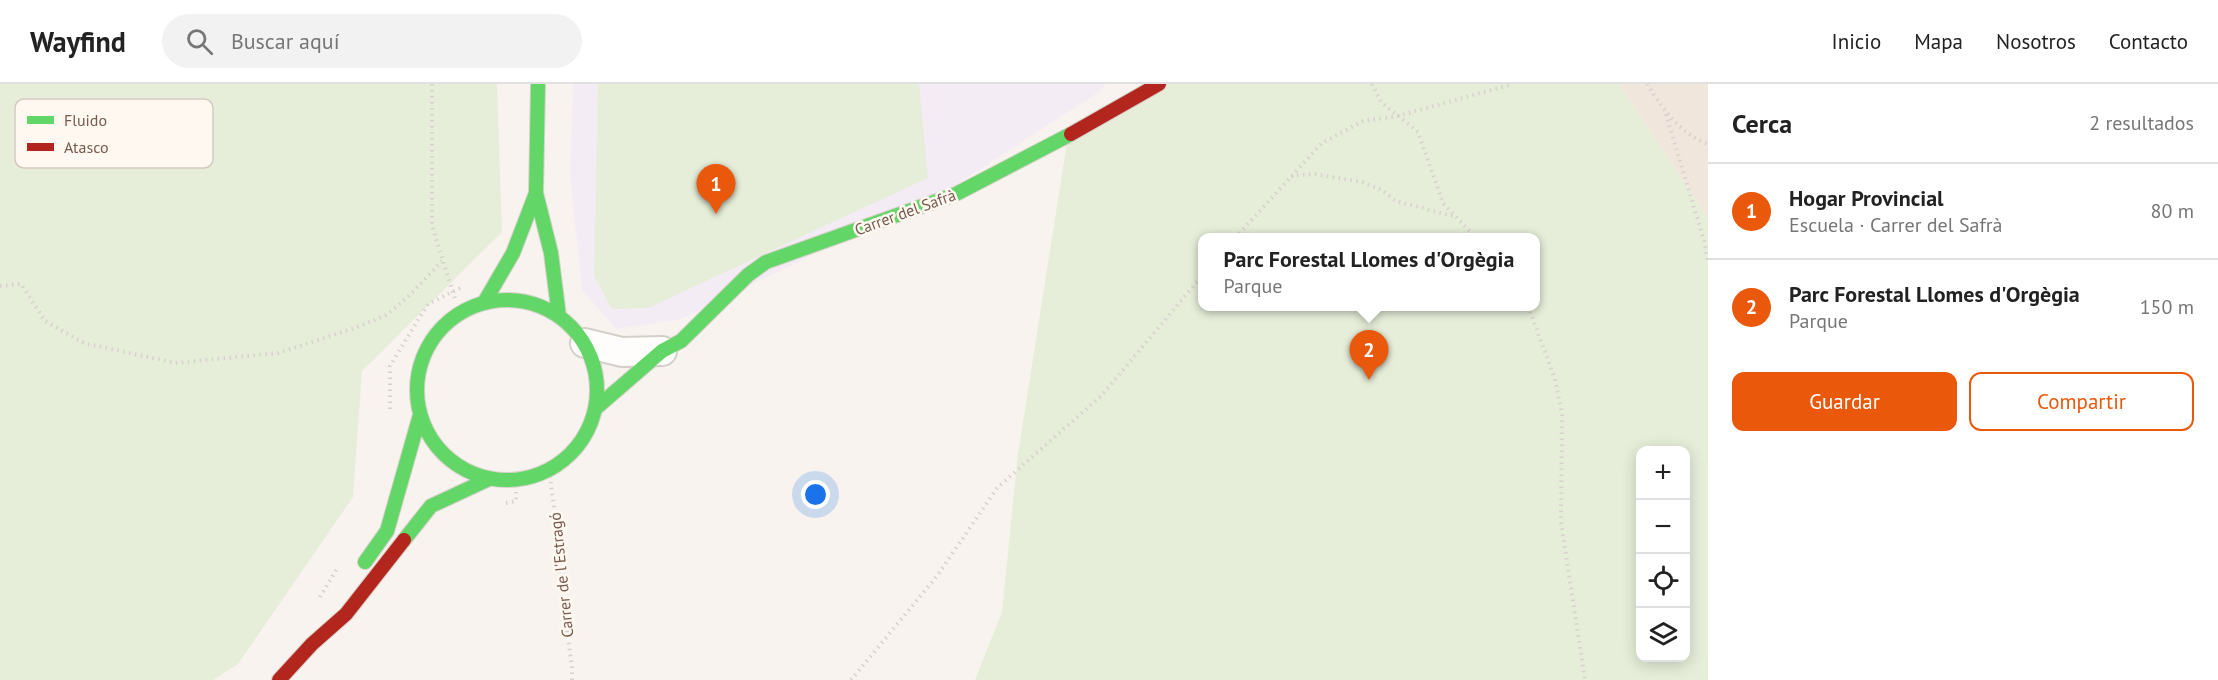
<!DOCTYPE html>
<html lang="es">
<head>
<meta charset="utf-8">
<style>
	body { margin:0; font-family:"PT Sans",sans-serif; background:#f2f2f2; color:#222 }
	.controls { position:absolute; right:18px; bottom:18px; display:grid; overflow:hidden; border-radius:12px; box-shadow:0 3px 15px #0003 }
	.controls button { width:54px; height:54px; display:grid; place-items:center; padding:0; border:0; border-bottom:2px solid #e0e0e0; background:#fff; color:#222; font:30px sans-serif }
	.you { position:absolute; left:816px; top:411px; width:21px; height:21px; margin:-15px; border:4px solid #fff; border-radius:50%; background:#1a73e8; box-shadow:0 0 0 9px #1a73e833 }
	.badge { display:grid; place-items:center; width:39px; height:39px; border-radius:50%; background:#ea580c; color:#fff; font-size:20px; font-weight:700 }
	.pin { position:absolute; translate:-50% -50px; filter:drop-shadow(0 2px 3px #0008) }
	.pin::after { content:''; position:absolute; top:32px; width:21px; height:18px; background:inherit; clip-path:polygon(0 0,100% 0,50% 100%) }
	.popup { position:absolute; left:1198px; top:149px; width:342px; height:78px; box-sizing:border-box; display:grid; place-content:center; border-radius:12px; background:#fff; filter:drop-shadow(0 2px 4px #0005); font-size:20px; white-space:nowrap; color:#767676 }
	.popup b { font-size:22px; color:#222 }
	.popup::after { content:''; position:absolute; left:50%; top:100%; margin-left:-12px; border:12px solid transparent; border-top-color:#fff }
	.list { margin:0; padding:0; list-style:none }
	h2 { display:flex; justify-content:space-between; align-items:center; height:78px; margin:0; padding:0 24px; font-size:26px }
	h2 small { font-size:20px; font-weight:400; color:#767676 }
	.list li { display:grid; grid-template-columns:39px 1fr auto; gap:18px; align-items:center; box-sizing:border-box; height:96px; padding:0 24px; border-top:2px solid #e0e0e0 }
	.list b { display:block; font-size:22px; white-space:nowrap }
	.list p { margin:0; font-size:20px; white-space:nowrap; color:#767676 }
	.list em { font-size:20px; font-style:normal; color:#767676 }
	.actions { display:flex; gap:12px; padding:18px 24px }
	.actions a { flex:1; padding:14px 0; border:2px solid #ea580c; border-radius:12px; text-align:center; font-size:21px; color:#ea580c }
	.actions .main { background:#ea580c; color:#fff }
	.icon { flex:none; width:33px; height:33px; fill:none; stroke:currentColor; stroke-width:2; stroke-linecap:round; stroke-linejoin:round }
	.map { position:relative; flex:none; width:1708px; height:596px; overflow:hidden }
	header { display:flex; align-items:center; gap:36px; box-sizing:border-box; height:84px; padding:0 30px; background:#fff; border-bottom:2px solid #e0e0e0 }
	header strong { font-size:28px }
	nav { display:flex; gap:33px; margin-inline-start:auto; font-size:21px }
	.search { width:420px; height:54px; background:#f2f2f2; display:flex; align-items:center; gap:15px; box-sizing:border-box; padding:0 21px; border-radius:33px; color:#767676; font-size:22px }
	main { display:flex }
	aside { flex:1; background:#fff }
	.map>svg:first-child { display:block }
	.residential { fill:#f0e6dc }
	.education { fill:#f4ecf4 }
	.green { fill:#e6eed9; fill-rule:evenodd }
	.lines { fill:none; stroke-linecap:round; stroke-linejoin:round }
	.street-casing { stroke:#d5cfc9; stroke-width:32 }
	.fast-casing { stroke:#d8d0ca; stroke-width:16 }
	.jam-casing { stroke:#d8d0ca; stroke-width:16 }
	.path { stroke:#d8d1cd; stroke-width:4; stroke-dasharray:1.5 4.5; stroke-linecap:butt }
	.street { stroke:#fefdfc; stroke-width:28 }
	.fast { stroke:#63d668; stroke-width:14 }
	.jam { stroke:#b3261e; stroke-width:14 }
	.labels { text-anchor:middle; stroke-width:5; stroke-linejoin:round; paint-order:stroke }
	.street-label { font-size:16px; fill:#765b4e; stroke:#fef8f1 }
	.key { fill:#fef8f1; stroke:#d5c9c0; stroke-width:1.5 }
	.key-label { font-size:16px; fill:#765b4e }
</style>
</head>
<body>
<header>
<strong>Wayfind</strong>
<div class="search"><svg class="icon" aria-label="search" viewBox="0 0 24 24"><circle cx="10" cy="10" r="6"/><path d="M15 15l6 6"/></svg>Buscar aquí</div>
<nav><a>Inicio</a><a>Mapa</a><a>Nosotros</a><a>Contacto</a></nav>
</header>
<main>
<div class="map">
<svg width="1708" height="596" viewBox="0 0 1708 596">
	<rect width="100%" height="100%" fill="#f8f3ee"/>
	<path class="residential" d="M1619,0H1708V134Z"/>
	<path class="education" d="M573,0H1105L1099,8L951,104L681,235L616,245L582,206L570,90Z"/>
	<path class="green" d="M0,0H497L502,148L362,287L353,413L238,580L213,596H0Z
		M598,0H919L928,94L648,224L612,225L594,192Z
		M1159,0H1619L1708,134V596H975L1002,528L1018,370L1068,52ZM1202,154H1535V222H1202ZM1640,366H1686V574H1640Z"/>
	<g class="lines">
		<defs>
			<path id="street" d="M585,259L622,268L662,267"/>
			<path id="fast" d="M538,0L536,109L551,169L559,232
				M417 306a90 90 0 1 1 180 0a90 90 0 1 1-180 0Z
				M485,217L513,169L536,109
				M595,325L662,267L681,257L748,191L766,178L956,110L1071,50
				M404,456L431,422L489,395
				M365,478L387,447L420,331"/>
			<path id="jam" d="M1071,50L1159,0
				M279,596L312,560L346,530L404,456"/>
		</defs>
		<use href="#street" class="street-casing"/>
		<use href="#fast" class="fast-casing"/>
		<use href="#jam" class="jam-casing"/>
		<path class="path" d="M432,0V142L456,218
			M1372,0L1381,18L1418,48L1443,119L1476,154
			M1647,0C1663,25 1679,49 1708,60
			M1666,30L1705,160L1708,180
			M1291,92L1314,90L1362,98L1382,106L1396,117L1456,133
			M1235,154L1322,59L1363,37L1398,32L1513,0
			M0,202L21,200L45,237L84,259L175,279L278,269L355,244L386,231L408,213L442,177
			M1528,222L1555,295L1562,331L1561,438L1585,596
			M390,325V282L428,220L460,204
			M549,386L555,430L557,477L572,583V596
			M506,419L516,417V408
			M320,513L338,483
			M851,596L937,492L997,404L1101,312L1202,192"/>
		<use href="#street" class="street"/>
		<use href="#fast" class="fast"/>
		<use href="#jam" class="jam"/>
	</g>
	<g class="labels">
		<g class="street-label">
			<text transform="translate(905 128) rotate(-20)" y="6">Carrer del Safrà</text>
			<text transform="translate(561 491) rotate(-96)" y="6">Carrer de l'Estragó</text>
		</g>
	</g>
	<rect x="15" y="15" width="198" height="69" rx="9" class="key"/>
	<rect x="27" y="32" width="27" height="8" fill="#63d668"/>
	<rect x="27" y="59" width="27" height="8" fill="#b3261e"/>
	<g class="key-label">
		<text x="64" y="42">Fluido</text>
		<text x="64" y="69">Atasco</text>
	</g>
</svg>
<div class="controls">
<button>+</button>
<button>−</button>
<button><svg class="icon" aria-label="locate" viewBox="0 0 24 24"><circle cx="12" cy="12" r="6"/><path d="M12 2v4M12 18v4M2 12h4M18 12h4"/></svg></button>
<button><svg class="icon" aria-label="layers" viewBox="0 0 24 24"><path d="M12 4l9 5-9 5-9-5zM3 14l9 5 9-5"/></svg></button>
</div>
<div class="you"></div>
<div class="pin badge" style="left:716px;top:130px">1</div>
<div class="pin badge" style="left:1369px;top:296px">2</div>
<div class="popup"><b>Parc Forestal Llomes d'Orgègia</b>Parque</div>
</div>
<aside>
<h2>Cerca<small>2 resultados</small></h2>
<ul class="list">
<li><span class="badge">1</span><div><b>Hogar Provincial</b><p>Escuela · Carrer del Safrà</p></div><em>80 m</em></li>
<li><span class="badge">2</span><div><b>Parc Forestal Llomes d'Orgègia</b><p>Parque</p></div><em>150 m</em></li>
</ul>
<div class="actions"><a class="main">Guardar</a><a>Compartir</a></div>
</aside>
</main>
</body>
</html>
